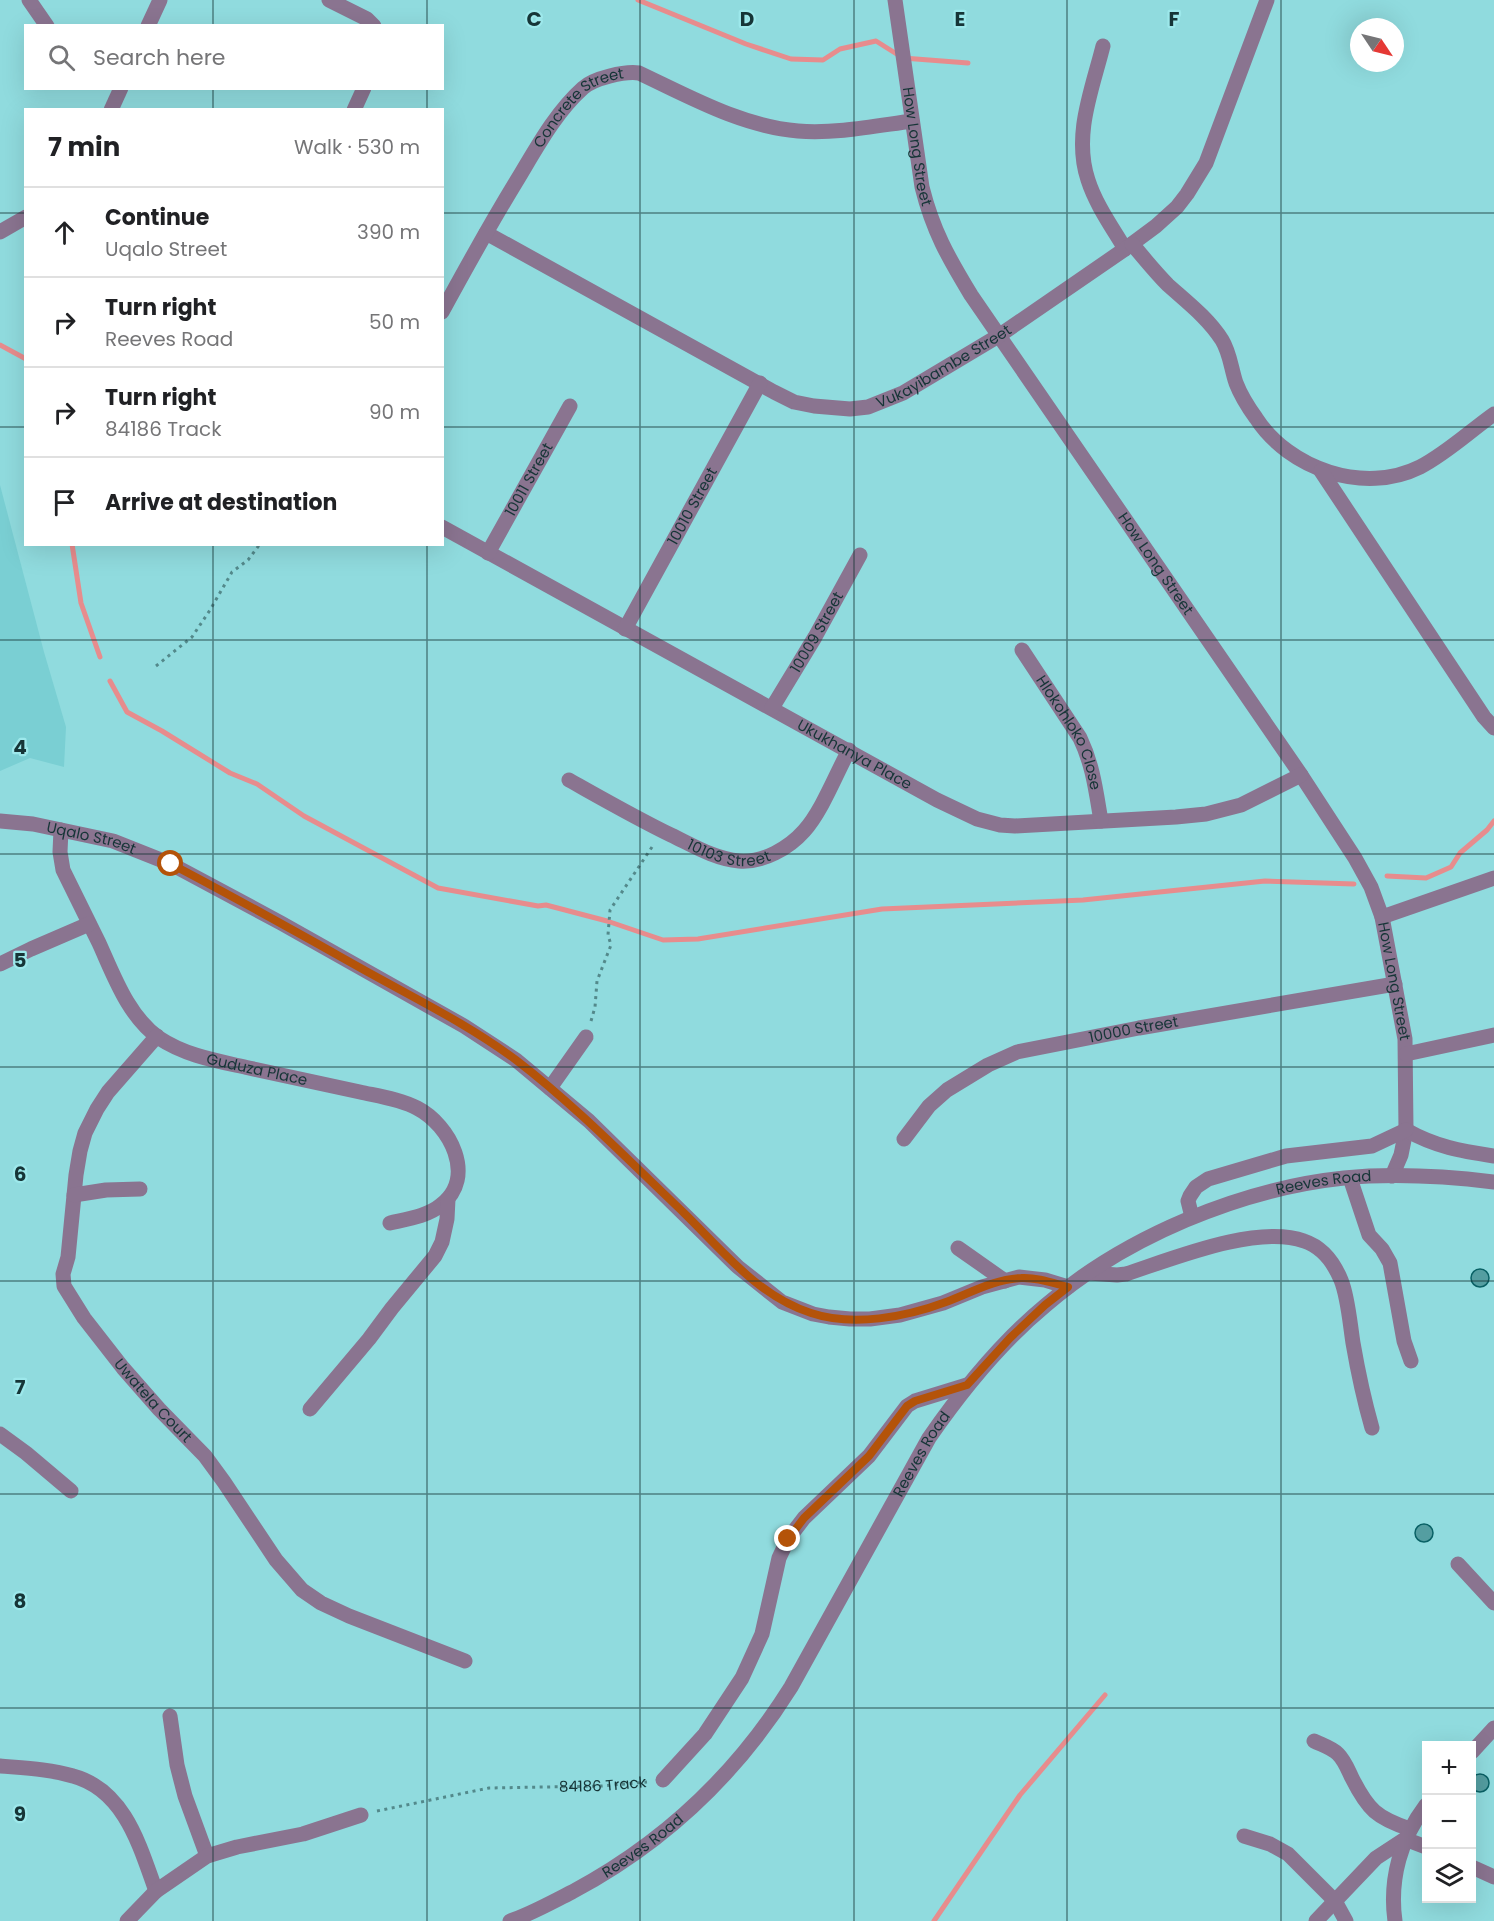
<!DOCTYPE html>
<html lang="en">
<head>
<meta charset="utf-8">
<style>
	body { margin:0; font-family:Poppins,sans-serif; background:#f6f6f6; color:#202124 }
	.controls { position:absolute; right:18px; bottom:18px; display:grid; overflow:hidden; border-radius:0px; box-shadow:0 6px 24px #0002 }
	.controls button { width:54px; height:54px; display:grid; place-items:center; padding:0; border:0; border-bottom:2px solid #e0e0e0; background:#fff; color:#202124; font:30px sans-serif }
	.compass { position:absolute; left:1350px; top:18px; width:54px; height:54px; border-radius:50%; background:#fff; box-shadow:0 6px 24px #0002; rotate:125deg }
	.stop { position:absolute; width:18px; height:18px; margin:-14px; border:4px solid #b45309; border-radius:50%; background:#fff }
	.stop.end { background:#b45309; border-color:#fff; box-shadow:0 2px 6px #0008 }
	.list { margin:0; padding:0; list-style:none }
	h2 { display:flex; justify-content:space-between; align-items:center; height:78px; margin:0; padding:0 24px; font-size:26px }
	h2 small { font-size:20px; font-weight:400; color:#757577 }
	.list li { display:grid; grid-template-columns:39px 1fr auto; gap:18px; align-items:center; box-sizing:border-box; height:90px; padding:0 24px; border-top:2px solid #e0e0e0 }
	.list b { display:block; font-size:22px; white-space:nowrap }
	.list p { margin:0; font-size:20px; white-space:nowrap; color:#757577 }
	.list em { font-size:20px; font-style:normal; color:#757577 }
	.icon { flex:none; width:33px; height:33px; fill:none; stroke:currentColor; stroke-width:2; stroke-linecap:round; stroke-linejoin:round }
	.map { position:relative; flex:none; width:1494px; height:1921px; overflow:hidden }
	.search { position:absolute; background:#fff; box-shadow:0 6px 24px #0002; left:24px; top:24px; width:420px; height:66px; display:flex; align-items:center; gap:15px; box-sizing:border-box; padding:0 21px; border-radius:0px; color:#757577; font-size:22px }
	.panel { position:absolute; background:#fff; box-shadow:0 6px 24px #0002; left:24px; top:108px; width:420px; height:438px; border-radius:0px }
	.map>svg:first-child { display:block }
	.built { fill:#7acfd3 }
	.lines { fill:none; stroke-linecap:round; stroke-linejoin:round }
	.stream { stroke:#e78c8d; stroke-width:5 }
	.building { fill:#549ea1; stroke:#096165; stroke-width:1.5 }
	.path { stroke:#53898b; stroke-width:3; stroke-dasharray:3 4.5; stroke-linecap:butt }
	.minor { stroke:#8a7490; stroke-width:15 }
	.route { stroke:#b45309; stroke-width:8 }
	.grid { fill:none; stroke:#163537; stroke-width:1.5; stroke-opacity:0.55 }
	.labels { text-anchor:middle; stroke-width:4.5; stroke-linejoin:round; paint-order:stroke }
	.street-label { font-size:15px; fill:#163537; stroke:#9de8eb }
	.grid-label { font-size:20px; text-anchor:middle; font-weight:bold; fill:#163537; stroke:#9de8eb; stroke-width:4.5; stroke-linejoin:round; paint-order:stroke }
</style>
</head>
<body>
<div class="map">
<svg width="1494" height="1921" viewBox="0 0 1494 1921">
	<rect width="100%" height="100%" fill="#90dbde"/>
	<path class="built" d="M0,485L44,652L66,727L64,767L30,758L0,771Z"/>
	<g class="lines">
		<path class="stream" d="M638,0L746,44L791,59L823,60L840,49L876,41L903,58L968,63
			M0,345L26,359
			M72,544L81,603L100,657
			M110,681L127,712L162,731L230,773L257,784L304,816L438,888L538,906L546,905L607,921L663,940L698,939L882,909L1083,900L1265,881L1354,884
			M1387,876L1426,878L1451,867L1460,853L1487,830L1494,821
			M934,1921L1020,1795L1105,1695"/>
	</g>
	<path class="building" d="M1471 1278a9 9 0 1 1 18 0a9 9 0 1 1-18 0Z
		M1415 1533a9 9 0 1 1 18 0a9 9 0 1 1-18 0Z
		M1471 1783a9 9 0 1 1 18 0a9 9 0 1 1-18 0Z"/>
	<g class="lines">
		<g class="path">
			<path d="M156,666L192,637L210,610L232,572L248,560L260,544"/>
			<path d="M591,1021L595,1007L597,981L611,945L608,935L610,910L654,844"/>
			<path id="s1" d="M377,1811L489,1788L602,1786L647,1782"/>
		</g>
		<g class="minor">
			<path d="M29,0L47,26"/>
			<path d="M329,0L367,19L374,26"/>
			<path id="s2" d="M895,0L922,187C933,231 948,257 971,295L1301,775L1355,858L1371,887L1382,917L1405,1039L1406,1130L1401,1155L1392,1176"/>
			<path d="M148,26L160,0"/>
			<path d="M1103,46C1092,90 1073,135 1088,180C1096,205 1112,227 1125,249"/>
			<path d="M111,110L121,88"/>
			<path d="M354,110L364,88"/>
			<path d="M0,232L26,217"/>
			<path id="s3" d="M486,233L774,392L794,402L814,406L850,409L868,407L903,393L1000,335L1125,249L1156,226L1177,207L1187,194L1206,163L1267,0"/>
			<path d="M1132,244C1144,258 1155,272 1168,285C1187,302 1208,318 1222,340C1230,353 1231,368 1236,383C1241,396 1248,407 1256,418C1289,469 1364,495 1420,467C1447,453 1470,431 1494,414"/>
			<path id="s4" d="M442,312C467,266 492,221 519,177C537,147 556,112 583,88C594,78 625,71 639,73C690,97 741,126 798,131C835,134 875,126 912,121"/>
			<path d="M1321,471L1484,717L1494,728"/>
			<path id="s5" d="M442,527L937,800L977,819L1000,825L1015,826L1176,817L1206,814L1241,805L1301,775"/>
			<path id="s6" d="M488,553L570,406"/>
			<path id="s7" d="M625,629L760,383"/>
			<path id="s8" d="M1022,650L1080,738C1093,765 1096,792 1101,821"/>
			<path id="s9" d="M772,708L815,637L860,555"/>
			<path id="s10" d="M569,780C603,799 636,818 671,835C692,845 715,859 739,861C763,863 789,848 804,831C822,811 836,774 849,750"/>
			<path id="s11" d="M0,821L33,824L113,841L171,864L281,923L464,1026L516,1060L589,1121L738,1267L782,1302L813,1314L829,1317L850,1319H870L900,1315L943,1303L982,1287L1019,1277L1045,1280L1068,1287"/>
			<path id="s12" d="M61,830L60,852L63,870C75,894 87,919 99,943C114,976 128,1016 159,1038C186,1056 218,1061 249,1068C286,1076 323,1084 360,1092C378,1096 400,1099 417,1108C450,1125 477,1177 441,1205C428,1216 407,1219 390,1223"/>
			<path d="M1382,917L1494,878"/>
			<path d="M0,964L31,949L89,924"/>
			<path id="s13" d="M157,1036L108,1092L97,1109L85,1133L80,1151L76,1175L68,1257L63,1274L64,1286L84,1318L123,1368L159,1409L205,1456L224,1482L276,1560L302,1590L321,1603L349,1616L465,1661"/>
			<path d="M1406,1054L1494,1035"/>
			<path d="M550,1088L586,1037"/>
			<path d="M1406,1130C1436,1147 1461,1151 1494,1156"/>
			<path id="s14" d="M904,1139L929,1106L947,1090L988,1065L1017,1052L1139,1028L1395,984"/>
			<path d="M1350,1178L1369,1235L1382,1249L1390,1263L1404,1341L1411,1361"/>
			<path d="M74,1195L106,1190L140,1189"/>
			<path d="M1192,1217L1188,1201L1190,1196L1196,1187L1208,1179L1286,1156L1372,1146L1406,1130"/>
			<path d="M958,1248L1005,1281"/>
			<path d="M1089,1273L1117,1275L1126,1274C1172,1259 1257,1224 1304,1241C1322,1247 1334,1263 1341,1280C1348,1297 1350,1324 1353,1343C1358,1372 1364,1400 1372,1428"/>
			<path d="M310,1409L369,1339L392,1308L435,1256L442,1242L447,1219L448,1199"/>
			<path d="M0,1434L26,1453L71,1491"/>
			<path d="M1458,1564L1494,1603"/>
			<path d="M170,1716L177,1765L185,1796L207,1856"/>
			<path d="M1314,1741C1322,1745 1332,1748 1338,1754C1345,1761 1348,1770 1352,1778C1368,1810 1377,1818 1410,1829"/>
			<path d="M1472,1752L1494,1728"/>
			<path d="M0,1766C24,1768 50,1769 73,1776C125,1790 140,1847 156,1891"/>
			<path d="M663,1780L705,1734L742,1678L762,1634L779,1558L788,1539L804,1518L869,1456L907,1406L915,1401L967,1385"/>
			<path d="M1244,1836L1270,1844L1288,1854L1335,1901L1346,1921"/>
			<path d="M1472,1867L1494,1877"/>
			<path d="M127,1921L156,1891L207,1856L237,1847L303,1834L361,1815"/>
			<path id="s15" d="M510,1921C531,1914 552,1902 572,1892C664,1843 736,1775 791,1687L929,1438C963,1389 1000,1343 1046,1305C1125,1237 1240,1189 1344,1178C1394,1173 1444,1176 1494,1182"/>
			<path d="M1316,1921L1376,1858L1405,1839L1426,1847"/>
			<path d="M1395,1921C1389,1879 1401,1838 1426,1805"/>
		</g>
	</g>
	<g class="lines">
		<path class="route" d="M171,864C240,900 307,938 375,976C422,1002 472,1027 516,1060C576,1106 629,1161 684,1213C722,1250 759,1297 811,1313C853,1327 906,1317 946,1302C970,1293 995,1279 1021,1278C1037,1277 1053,1283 1068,1287L1045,1305L1010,1338L967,1385L915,1401L907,1406L869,1456L804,1518L788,1539"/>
	</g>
	<path class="grid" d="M213,0V26M427,0V26M640,0V1921M854,0V1921M1067,0V1921M1281,0V1921M213,88V110M427,88V110M0,213H26M442,213H1494M0,427H26M442,427H1494M213,544V1921M427,544V1921M0,640H1494M0,854H1494M0,1067H1494M0,1281H1494M0,1494H1494M0,1708H1494"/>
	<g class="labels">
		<g class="street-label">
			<text dy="5" stroke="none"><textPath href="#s4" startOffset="250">Concrete Street</textPath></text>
			<text dy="5" stroke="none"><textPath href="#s2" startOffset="148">How Long Street</textPath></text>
			<text dy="5" stroke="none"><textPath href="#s3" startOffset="512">Vukayibambe Street</textPath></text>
			<text dy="5" stroke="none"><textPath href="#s6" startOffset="84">10011 Street</textPath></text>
			<text dy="5" stroke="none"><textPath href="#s7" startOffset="140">10010 Street</textPath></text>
			<text dy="5" stroke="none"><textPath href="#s2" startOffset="634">How Long Street</textPath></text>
			<text dy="5" stroke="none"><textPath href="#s9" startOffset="88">10009 Street</textPath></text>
			<text dy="5" stroke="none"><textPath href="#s8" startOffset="96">Hlokohloko Close</textPath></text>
			<text dy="5" stroke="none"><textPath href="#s5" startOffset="471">Ukukhanya Place</textPath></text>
			<text dy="5" stroke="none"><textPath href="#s11" startOffset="93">Uqalo Street</textPath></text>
			<text dy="5" stroke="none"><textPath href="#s10" startOffset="178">10103 Street</textPath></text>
			<text dy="5" stroke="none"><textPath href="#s2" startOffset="1120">How Long Street</textPath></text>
			<text dy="5" stroke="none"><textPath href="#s14" startOffset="264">10000 Street</textPath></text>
			<text dy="5" stroke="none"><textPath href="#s12" startOffset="339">Guduza Place</textPath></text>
			<text dy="5" stroke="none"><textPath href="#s15" startOffset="1142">Reeves Road</textPath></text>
			<text dy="5" stroke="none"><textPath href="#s13" startOffset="422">Uwatela Court</textPath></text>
			<text dy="5" stroke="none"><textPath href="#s15" startOffset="639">Reeves Road</textPath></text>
			<text dy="5" stroke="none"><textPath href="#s1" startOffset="228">84186 Track</textPath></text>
			<text dy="5" stroke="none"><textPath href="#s15" startOffset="153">Reeves Road</textPath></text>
		</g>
	</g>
	<g class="grid-label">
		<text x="534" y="26">C</text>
		<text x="747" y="26">D</text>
		<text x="960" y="26">E</text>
		<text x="1174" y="26">F</text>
		<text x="20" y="754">4</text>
		<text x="20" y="967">5</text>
		<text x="20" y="1181">6</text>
		<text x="20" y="1394">7</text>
		<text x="20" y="1608">8</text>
		<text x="20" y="1821">9</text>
	</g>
</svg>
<div class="controls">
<button>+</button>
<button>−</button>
<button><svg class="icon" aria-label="layers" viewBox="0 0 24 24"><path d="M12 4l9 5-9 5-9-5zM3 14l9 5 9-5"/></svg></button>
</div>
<svg class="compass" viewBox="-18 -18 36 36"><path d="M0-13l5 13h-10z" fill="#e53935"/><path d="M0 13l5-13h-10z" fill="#757577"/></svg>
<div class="stop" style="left:171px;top:864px"></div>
<div class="stop end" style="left:788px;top:1539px"></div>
<div class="search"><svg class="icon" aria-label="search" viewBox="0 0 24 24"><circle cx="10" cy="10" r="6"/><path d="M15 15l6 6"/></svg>Search here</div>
<section class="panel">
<h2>7 min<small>Walk · 530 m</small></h2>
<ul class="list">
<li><svg class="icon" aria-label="ahead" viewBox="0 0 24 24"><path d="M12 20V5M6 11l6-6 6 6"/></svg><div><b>Continue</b><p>Uqalo Street</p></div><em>390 m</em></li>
<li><svg class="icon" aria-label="right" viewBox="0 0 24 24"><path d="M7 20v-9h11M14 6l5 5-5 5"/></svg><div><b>Turn right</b><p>Reeves Road</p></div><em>50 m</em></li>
<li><svg class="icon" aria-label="right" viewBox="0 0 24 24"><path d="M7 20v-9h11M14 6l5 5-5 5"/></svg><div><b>Turn right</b><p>84186 Track</p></div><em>90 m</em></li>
<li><svg class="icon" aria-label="arrive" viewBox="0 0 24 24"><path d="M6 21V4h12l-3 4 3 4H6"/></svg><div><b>Arrive at destination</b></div></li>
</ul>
</section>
</div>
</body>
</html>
